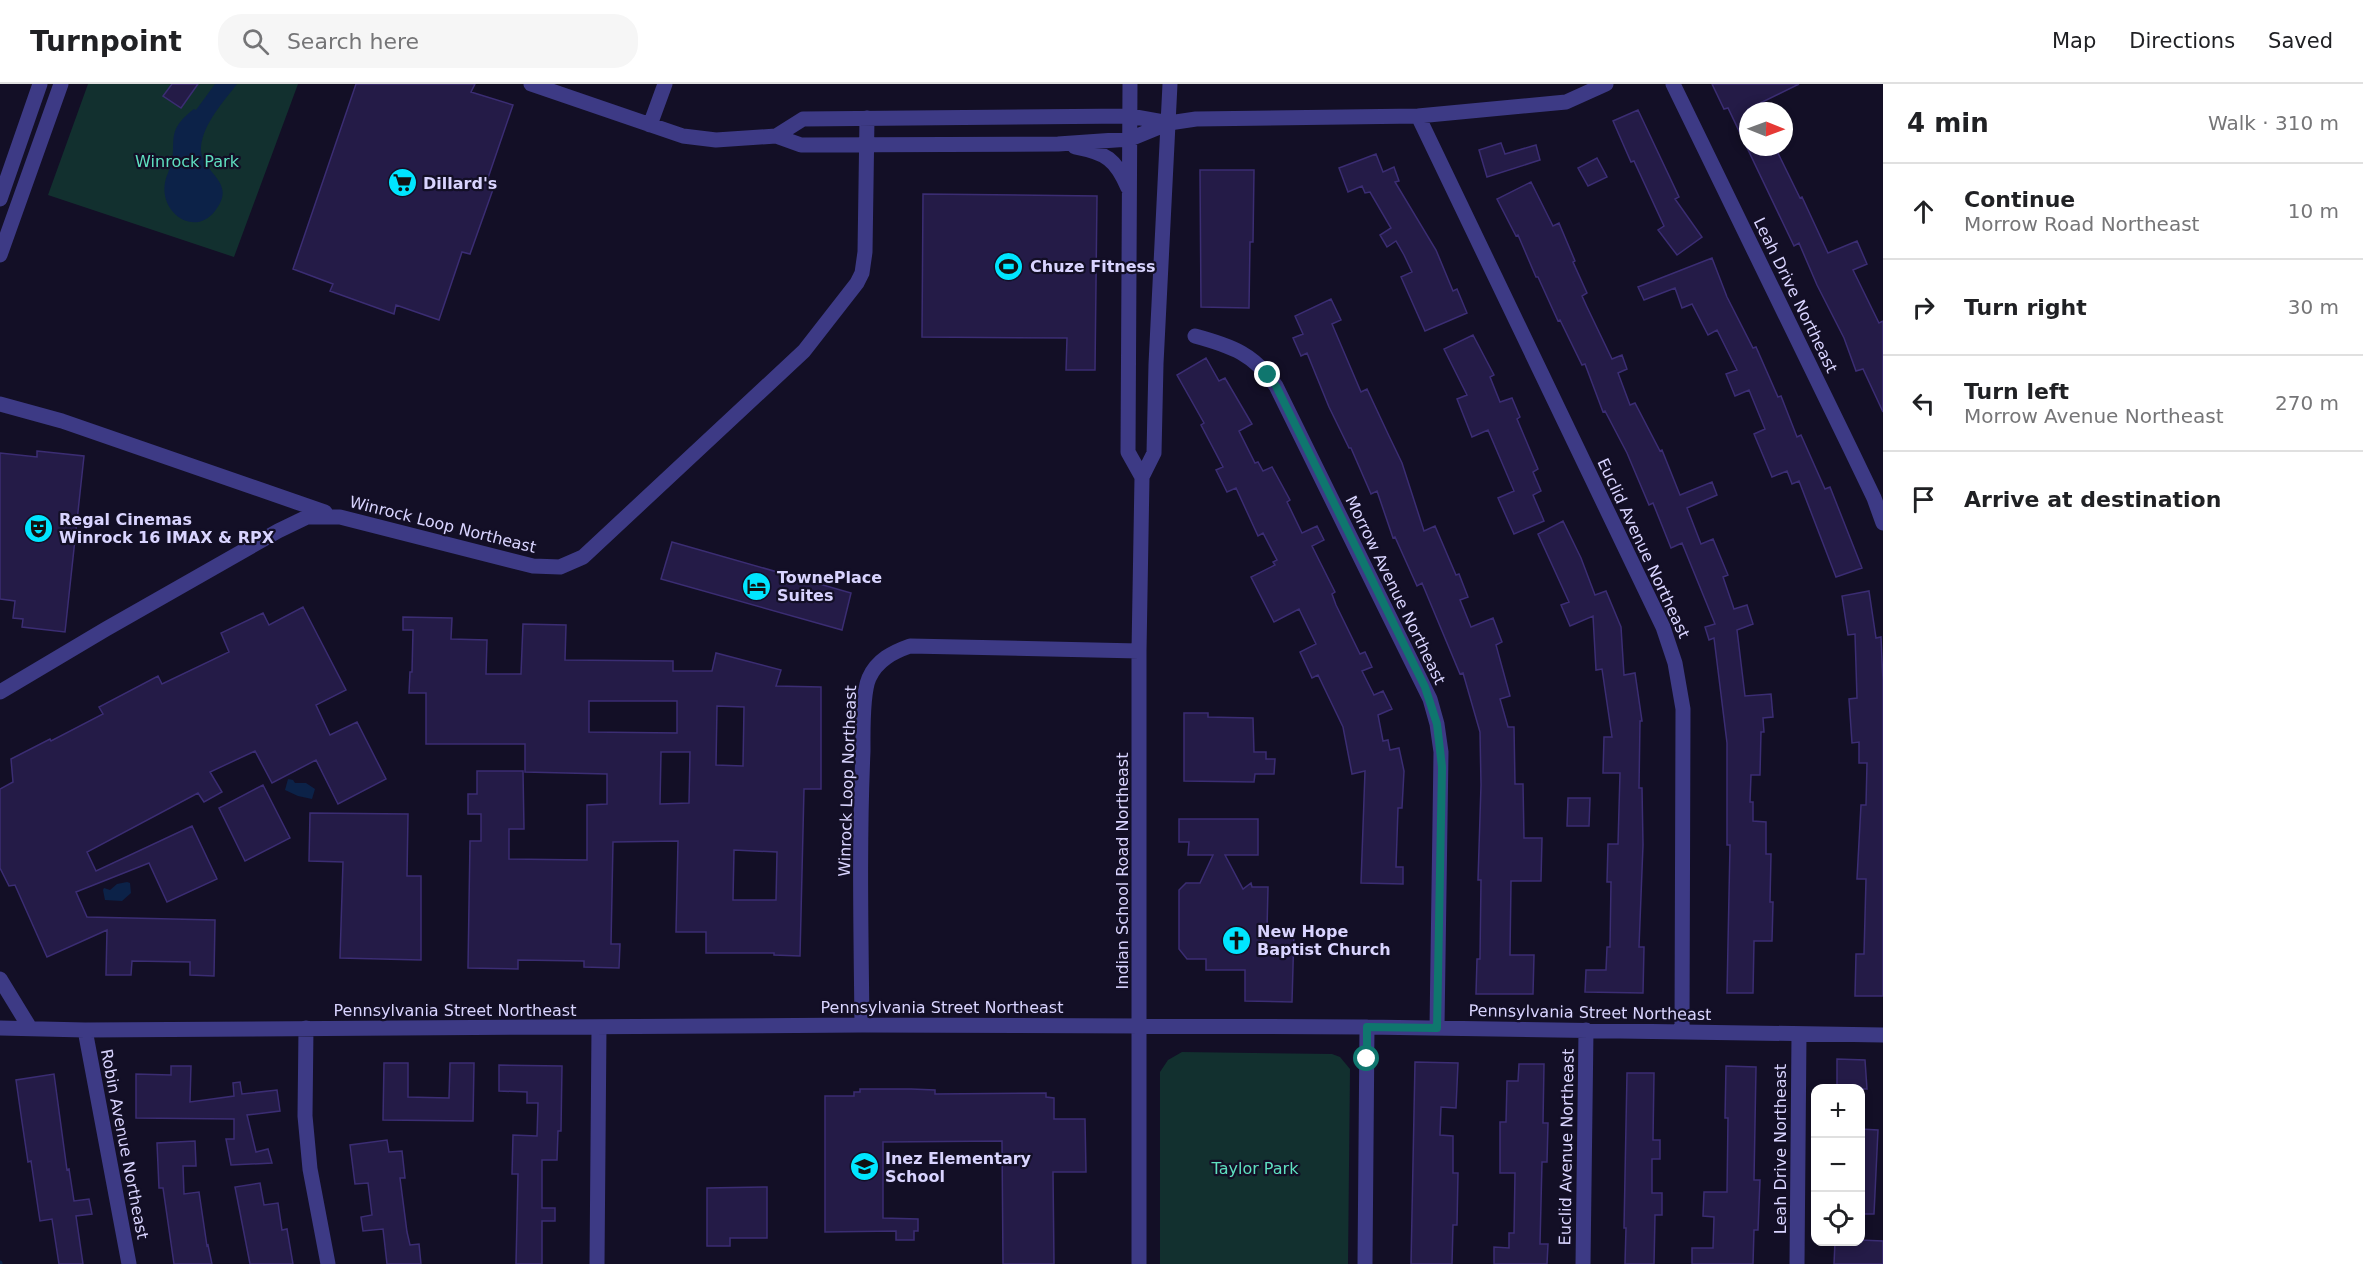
<!DOCTYPE html>
<html lang="en">
<head>
<meta charset="utf-8">
<style>
	body { margin:0; font-family:"DejaVu Sans",sans-serif; background:#f6f6f6; color:#202124 }
	.controls { position:absolute; right:18px; bottom:18px; display:grid; overflow:hidden; border-radius:12px; box-shadow:0 3px 9px #0003 }
	.controls button { width:54px; height:54px; display:grid; place-items:center; padding:0; border:0; border-bottom:2px solid #e0e0e0; background:#fff; color:#202124; font:30px sans-serif }
	.compass { position:absolute; left:1739px; top:18px; width:54px; height:54px; border-radius:50%; background:#fff; box-shadow:0 3px 9px #0003; rotate:91deg }
	.stop { position:absolute; width:18px; height:18px; margin:-14px; border:4px solid #0f766e; border-radius:50%; background:#fff }
	.stop.end { background:#0f766e; border-color:#fff; box-shadow:0 2px 6px #0008 }
	.list { margin:0; padding:0; list-style:none }
	h2 { display:flex; justify-content:space-between; align-items:center; height:78px; margin:0; padding:0 24px; font-size:26px }
	h2 small { font-size:20px; font-weight:400; color:#757577 }
	.list li { display:grid; grid-template-columns:39px 1fr auto; gap:18px; align-items:center; box-sizing:border-box; height:96px; padding:0 24px; border-top:2px solid #e0e0e0 }
	.list b { display:block; font-size:22px; white-space:nowrap }
	.list p { margin:0; font-size:20px; white-space:nowrap; color:#757577 }
	.list em { font-size:20px; font-style:normal; color:#757577 }
	.icon { flex:none; width:33px; height:33px; fill:none; stroke:currentColor; stroke-width:2; stroke-linecap:round; stroke-linejoin:round }
	.map { position:relative; flex:none; width:1883px; height:1180px; overflow:hidden }
	header { display:flex; align-items:center; gap:36px; box-sizing:border-box; height:84px; padding:0 30px; background:#fff; border-bottom:2px solid #e0e0e0 }
	header strong { font-size:28px }
	nav { display:flex; gap:33px; margin-inline-start:auto; font-size:21px }
	.search { width:420px; height:54px; background:#f6f6f6; display:flex; align-items:center; gap:15px; box-sizing:border-box; padding:0 21px; border-radius:24px; color:#757577; font-size:22px }
	main { display:flex }
	aside { flex:1; background:#fff }
	.map>svg:first-child { display:block }
	.green { fill:#12302f }
	.water { fill:#0c2248 }
	.lines { fill:none; stroke-linecap:round; stroke-linejoin:round }
	.stream { stroke:#0c2248; stroke-width:5 }
	.building { fill:#241b47; stroke:#3b2d73; stroke-width:1.5; fill-rule:evenodd }
	.minor { stroke:#3d3a85; stroke-width:15 }
	.route { stroke:#0f766e; stroke-width:8 }
	.labels { text-anchor:middle; stroke-width:4.5; stroke-linejoin:round; paint-order:stroke }
	.park-label { font-size:16px; fill:#5fe0c0; stroke:#130f26 }
	.poi-label { font-size:16px; font-weight:bold; fill:#d9d4ff; stroke:#130f26; text-anchor:start }
	.street-label { font-size:16px; fill:#d9d4ff; stroke:#130f26 }
</style>
</head>
<body>
<header>
<strong>Turnpoint</strong>
<div class="search"><svg class="icon" aria-label="search" viewBox="0 0 24 24"><circle cx="10" cy="10" r="6"/><path d="M15 15l6 6"/></svg>Search here</div>
<nav><a>Map</a><a>Directions</a><a>Saved</a></nav>
</header>
<main>
<div class="map">
<svg width="1883" height="1180" viewBox="0 0 1883 1180">
	<rect width="100%" height="100%" fill="#130f26"/>
	<path class="green" d="M88,0H298L234,173L48,111Z
		M1182,968L1332,970L1340,973L1350,985L1348,1180H1160V988L1168,976Z"/>
	<path class="water" d="M215,0H237C224,17 203,40 201,63C199,89 239,96 215,127C193,156 152,124 168,89C181,60 161,50 194,25L196,26Z
		M288,695L293,696L295,699H306L315,705L312,715L298,712L285,706Z
		M127,798L130,799L131,809L122,817L105,816L103,806L104,804L110,806L117,800Z"/>
	<g class="lines">
		<path class="stream" d="M0,1179V1180"/>
	</g>
	<path class="building" d="M172,0H198L181,24L163,12Z
		M356,0H475L471,8L513,21L488,94L496,97L470,170L462,168L439,236L396,221L394,230L330,207L333,200L293,185Z
		M1712,0H1799L1748,25V63H1775L1800,114L1802,113L1828,169L1857,157L1867,180L1853,186L1879,239L1883,237V328L1863,285L1856,287L1844,254L1817,201L1799,159L1794,162L1728,24L1724,25Z
		M1638,26L1679,113L1675,115L1702,153L1677,171L1658,146L1664,142L1634,77L1631,78L1613,37Z
		M1501,59L1505,70L1536,61L1540,76L1487,93L1479,66Z
		M1376,70L1383,88L1394,83L1399,97L1395,98L1436,166L1453,207L1457,205L1467,229L1425,247L1401,193L1412,188L1404,171L1396,157L1387,163L1380,151L1391,144L1370,108L1365,109L1362,102L1348,108L1339,84Z
		M1597,74L1607,93L1588,102L1578,84Z
		M1200,86H1254L1253,158H1250L1249,224L1201,223Z
		M1531,98L1553,142L1559,139L1575,177L1573,178L1587,209L1582,212L1587,223L1612,275L1622,271L1627,285L1618,289L1630,321L1635,319L1660,367L1662,366L1680,411L1712,398L1717,411L1687,424L1701,460L1713,455L1728,491L1723,493L1734,525L1747,521L1753,540L1737,546L1745,612L1771,610L1773,633L1763,634L1764,648H1761L1760,691H1751L1750,718H1753V737L1766,738V770H1771L1770,818H1773L1772,857H1754L1753,909H1727L1730,761H1727V659L1714,554L1709,556L1705,543L1715,540L1682,459L1671,464L1653,419L1649,421L1627,369L1605,327L1603,328L1585,280L1582,281L1560,236L1558,237L1538,193H1536L1518,151L1516,152L1497,115Z
		M923,110L1097,112L1095,286H1066L1067,254L922,253Z
		M1712,174L1727,213L1753,264L1756,263L1778,313L1781,312L1797,353L1801,351L1825,405L1830,403L1862,484L1836,493L1799,397L1792,400L1787,387L1772,393L1754,350L1765,345L1749,306L1735,312L1726,290L1737,286L1717,246L1708,251L1692,220L1682,224L1675,204L1644,216L1638,203Z
		M1331,215L1341,236L1332,240L1361,308L1367,305L1389,352L1402,379L1424,447L1435,442L1456,491L1459,490L1468,513L1460,516L1471,543L1493,534L1502,558L1496,561L1510,612L1500,615L1508,643H1514L1515,700H1523L1524,754H1542L1541,797H1511L1510,871H1534L1533,910H1476L1477,875H1480L1481,796H1478L1481,701L1480,648L1463,589L1460,590L1422,499L1417,502L1395,453L1393,454L1377,407L1371,410L1351,364H1349L1329,323L1307,269L1301,272L1293,254L1303,250L1295,232Z
		M1473,251L1494,291L1490,293L1500,318L1512,314L1520,333L1517,335L1538,385L1533,388L1541,407L1533,411L1544,437L1514,450L1498,414L1514,407L1488,346L1472,353L1457,315L1467,311L1444,265Z
		M1206,274L1219,297L1225,294L1252,340L1239,347L1255,379L1258,378L1263,387L1272,383L1290,416L1287,418L1302,449L1317,442L1324,456L1312,462L1335,508L1332,510L1336,521L1360,570L1365,568L1372,583L1362,587L1374,611L1383,607L1392,625L1378,631L1383,657L1388,656L1390,666L1399,664L1404,687L1402,724H1398L1396,783H1403V800L1361,799L1365,687L1352,690L1343,643L1318,591L1312,594L1300,568L1316,560L1299,525L1274,538L1251,493L1275,481L1273,478L1277,476L1263,449L1258,452L1236,404L1227,408L1216,386L1223,383L1201,341L1204,339L1177,291Z
		M37,367L84,372L65,548L22,543L23,535L13,534L15,517L0,515V369L37,373Z
		M1563,437L1581,474L1595,511L1606,507L1621,543L1624,591L1635,589L1642,637H1640L1639,704H1642L1643,761L1639,863H1644L1643,909L1585,908L1586,886H1606L1607,863H1610L1611,798H1607L1608,760H1618L1620,689H1603L1604,653H1612L1602,585L1596,586L1593,532L1570,542L1561,521L1569,518L1538,450Z
		M672,458L851,509L842,546L661,495Z
		M1869,507L1876,554L1881,553L1883,597V912H1855L1856,870H1864L1866,795H1857L1861,721H1866L1867,679H1859V658L1852,659L1849,615L1857,614L1855,550L1848,551L1842,512Z
		M303,523L346,606L316,621L330,651L357,638L386,695L338,720L316,676L272,699L255,667L210,688L222,708L204,718L198,709L87,768L96,787L192,742L217,795L167,818L149,779L76,808L87,833L215,836L214,892L190,891V878L132,877L131,891H106L107,846L47,873L15,801L9,802L0,784V705L13,698L11,675L50,655L51,657L103,630L99,623L158,592L162,600L229,568L221,549L263,529L269,541Z
		M403,533L452,534L451,555L487,556L486,590H521L523,540L566,541L565,576L673,577V587H712L716,569L781,586L776,602L821,603V705H804L800,872L774,871V869H706V848H676L678,757L613,758L611,860H620L619,884L584,883V877L518,876V885L468,884L470,757H481V730H468V710H477V687H523L524,745H509V775L587,776V721L607,720V690L525,688V660H426V609H409L410,588H412L413,546H403ZM589,617H677V649L589,648ZM717,622L744,623L743,682L716,681ZM661,668H690L689,719L660,720ZM734,766L777,768L776,816H733Z
		M1184,629H1208V633L1253,634L1254,668H1266V675H1275L1274,690H1255L1254,698L1184,697Z
		M263,701L290,754L245,777L219,724Z
		M1568,714H1590L1589,742H1567Z
		M310,729L408,730L407,792H421V876L340,874L343,778L309,777Z
		M1179,735H1258V771H1225L1243,805L1251,799L1252,803H1268L1267,846L1294,847L1292,918L1245,917V886H1206V875H1187L1179,865V806L1186,799H1200L1213,771H1188L1189,758H1179Z
		M1837,975L1865,976L1867,1005H1837Z
		M1415,978L1458,979L1456,1024L1441,1023L1440,1051L1453,1052V1089H1458L1457,1141H1453L1452,1180H1411Z
		M384,979H408V1013L449,1014L450,979H474L473,1037L383,1036Z
		M1519,980H1544L1543,1039H1548L1547,1078H1542L1540,1160H1548L1547,1180H1494V1163L1509,1164V1149H1514L1515,1089H1500V1038H1506L1507,997H1518Z
		M499,981L562,982L561,1047H558L557,1076H542V1124H555V1137H542V1180H516L518,1090H512L513,1051L537,1052L538,1019H527V1008L499,1007Z
		M171,982H191L190,1018L234,1012L233,999L240,998L242,1010L277,1006L280,1027L247,1031L256,1068L268,1065L272,1079L231,1081L226,1055H234V1035L136,1034V990L171,991Z
		M1726,982L1756,983L1754,1096H1760L1758,1146H1754L1753,1180H1692V1164H1713L1714,1133L1703,1132L1704,1108H1727L1728,1034H1725Z
		M1627,989H1654L1653,1056H1660V1075H1652V1109H1662V1131H1655L1654,1180H1625L1626,1144H1624Z
		M54,990L67,1086L69,1085L74,1117L89,1115L92,1130L76,1132L83,1180H59L52,1135L40,1137L31,1077L28,1078L22,1038L16,996Z
		M860,1005H911L935,1006V1010L1046,1009V1013L1054,1014V1035H1085L1086,1088H1053L1054,1180H1003L1002,1057L883,1058V1134L918,1135V1147H914V1156H896V1147L825,1148V1012H854V1008H860Z
		M1860,1045L1878,1046L1874,1130H1860Z
		M387,1056L389,1068L402,1067L405,1094H400L407,1148L410,1161L419,1160L421,1180H387L383,1145L363,1147L361,1133L372,1131L368,1099L355,1100L350,1061Z
		M195,1057L196,1082H183L184,1110L199,1108L207,1162L208,1161L212,1180H174L163,1104H159L157,1059Z
		M260,1099L264,1121L278,1119L282,1146L287,1145L293,1180H250L235,1103Z
		M767,1103V1154H730V1162H707V1104Z
		M1860,1156L1883,1157V1180H1834L1835,1158Z"/>
	<g class="lines">
		<path class="minor" d="M531,0L683,52L716,56L776,52L801,61L1058,60L1130,55L1169,39L1196,35L1418,32L1566,18L1606,0
			M1130,0L1128,368L1142,393
			M1673,0L1850,364L1874,414L1883,439
			M1418,32L1663,543L1675,579L1683,625L1682,947
			M650,41L665,0
			M776,52L803,35L1130,32L1169,39
			M1075,63C1106,69 1116,75 1128,104
			M0,115L40,0
			M0,171L61,0
			M1195,252C1232,262 1254,270 1276,302L1430,615L1437,640L1441,668L1437,944
			M0,320L62,337L325,428
			M0,608L106,545L278,447L307,433H340L533,482L560,483L583,473L804,267L857,199L862,189L865,168L867,34
			M0,895L30,944
			M862,941C861,849 859,758 863,667C863,648 862,610 869,594C877,576 893,568 910,562L1139,567
			M0,944L85,946L862,941L1367,943L1883,951
			M306,944L305,1032L310,1085L328,1180
			M85,946L129,1180
			M597,1180L599,943
			M1139,1180V567L1142,393L1154,369L1156,280L1170,0
			M1365,1180L1367,943
			M1583,1180L1586,946
			M1797,1180L1799,950"/>
	</g>
	<g class="lines">
		<path class="route" d="M1268,291L1276,302L1425,603L1437,640L1442,683L1437,944L1367,943V975"/>
	</g>
	<defs>
		<symbol id="supermarket-disc" viewBox="-11 -11 22 22"><circle r="9.5" fill="#00e5ff" stroke="#130f26"/><path d="M-6-5.5h2.5l.6 2H6L4.5 2H-2.5L-4.4-4H-6ZM-1.5 3.2a1.3 1.3 0 1 0 .1 0ZM3 3.2a1.3 1.3 0 1 0 .1 0Z" fill="#111"/></symbol>
		<symbol id="stadium-disc" viewBox="-11 -11 22 22"><circle r="9.5" fill="#00e5ff" stroke="#130f26"/><path d="M0-5a6.5 5 0 1 0 0 10a6.5 5 0 1 0 0-10ZM-3.5-1.8h7v3.6h-7Z" fill="#111"/></symbol>
		<symbol id="theatre-disc" viewBox="-11 -11 22 22"><circle r="9.5" fill="#00e5ff" stroke="#130f26"/><path d="M-5-5.5Q0-4 5-5.5V0Q5 5 0 6Q-5 5-5 0ZM-3.3-2.5H-1v1.5H-3.3ZM1-2.5H3.3v1.5H1ZM-2.8 1Q0 5.5 2.8 1Z" fill="#111"/></symbol>
		<symbol id="hotel-disc" viewBox="-11 -11 22 22"><circle r="9.5" fill="#00e5ff" stroke="#130f26"/><path d="M-6-4.5h1.5V1H6V5H4.5V3h-9V5H-6ZM-4 0a1.8 1.8 0 1 1 3.6 0ZM.5 0V-2.5h3Q6-2.5 6 0Z" fill="#111"/></symbol>
		<symbol id="church-disc" viewBox="-11 -11 22 22"><circle r="9.5" fill="#00e5ff" stroke="#130f26"/><path d="M-1.2-6h2.4v3.5h3.3v2.4h-3.3V6h-2.4V-.1h-3.3v-2.4h3.3Z" fill="#111"/></symbol>
		<symbol id="school-disc" viewBox="-11 -11 22 22"><circle r="9.5" fill="#00e5ff" stroke="#130f26"/><path d="M0-5L7-2L0 1L-7-2ZM-4 1L0 2.5L4 1V4Q0 6-4 4Z" fill="#111"/></symbol>
	</defs>
	<g fill-rule="evenodd">
		<use href="#supermarket-disc" x="386" y="82" width="33" height="33"/>
		<use href="#stadium-disc" x="992" y="166" width="33" height="33"/>
		<use href="#theatre-disc" x="22" y="428" width="33" height="33"/>
		<use href="#hotel-disc" x="740" y="486" width="33" height="33"/>
		<use href="#church-disc" x="1220" y="840" width="33" height="33"/>
		<use href="#school-disc" x="848" y="1066" width="33" height="33"/>
	</g>
	<g class="labels">
		<g class="park-label">
			<text x="187" y="83">Winrock Park</text>
			<text x="1255" y="1090">Taylor Park</text>
		</g>
		<g class="poi-label">
			<text x="423" y="105">Dillard's</text>
			<text x="1030" y="188">Chuze Fitness</text>
			<text x="59" y="441">Regal Cinemas<tspan x="59" dy="18">Winrock 16 IMAX &amp; RPX</tspan></text>
			<text x="777" y="499">TownePlace<tspan x="777" dy="18">Suites</tspan></text>
			<text x="1257" y="853">New Hope<tspan x="1257" dy="18">Baptist Church</tspan></text>
			<text x="885" y="1080">Inez Elementary<tspan x="885" dy="18">School</tspan></text>
		</g>
		<g class="street-label">
			<text transform="translate(1796 211) rotate(64)" y="6">Leah Drive Northeast</text>
			<text transform="translate(443 440) rotate(14)" y="6">Winrock Loop Northeast</text>
			<text transform="translate(1644 464) rotate(65)" y="6">Euclid Avenue Northeast</text>
			<text transform="translate(1396 506) rotate(64)" y="6">Morrow Avenue Northeast</text>
			<text transform="translate(847 697) rotate(-88)" y="6">Winrock Loop Northeast</text>
			<text transform="translate(1122 787) rotate(-90)" y="6">Indian School Road Northeast</text>
			<text x="942" y="929">Pennsylvania Street Northeast</text>
			<text x="455" y="932">Pennsylvania Street Northeast</text>
			<text transform="translate(1590 928) rotate(1)" y="6">Pennsylvania Street Northeast</text>
			<text transform="translate(125 1060) rotate(79)" y="6">Robin Avenue Northeast</text>
			<text transform="translate(1566 1063) rotate(-89)" y="6">Euclid Avenue Northeast</text>
			<text transform="translate(1780 1065) rotate(-90)" y="6">Leah Drive Northeast</text>
		</g>
	</g>
</svg>
<div class="controls">
<button>+</button>
<button>−</button>
<button><svg class="icon" aria-label="locate" viewBox="0 0 24 24"><circle cx="12" cy="12" r="6"/><path d="M12 2v4M12 18v4M2 12h4M18 12h4"/></svg></button>
</div>
<svg class="compass" viewBox="-18 -18 36 36"><path d="M0-13l5 13h-10z" fill="#e53935"/><path d="M0 13l5-13h-10z" fill="#757577"/></svg>
<div class="stop" style="left:1367px;top:975px"></div>
<div class="stop end" style="left:1268px;top:291px"></div>
</div>
<aside>
<h2>4 min<small>Walk · 310 m</small></h2>
<ul class="list">
<li><svg class="icon" aria-label="ahead" viewBox="0 0 24 24"><path d="M12 20V5M6 11l6-6 6 6"/></svg><div><b>Continue</b><p>Morrow Road Northeast</p></div><em>10 m</em></li>
<li><svg class="icon" aria-label="right" viewBox="0 0 24 24"><path d="M7 20v-9h11M14 6l5 5-5 5"/></svg><div><b>Turn right</b></div><em>30 m</em></li>
<li><svg class="icon" aria-label="left" viewBox="0 0 24 24"><path d="M17 20v-9H6M10 6l-5 5 5 5"/></svg><div><b>Turn left</b><p>Morrow Avenue Northeast</p></div><em>270 m</em></li>
<li><svg class="icon" aria-label="arrive" viewBox="0 0 24 24"><path d="M6 21V4h12l-3 4 3 4H6"/></svg><div><b>Arrive at destination</b></div></li>
</ul>
</aside>
</main>
</body>
</html>
